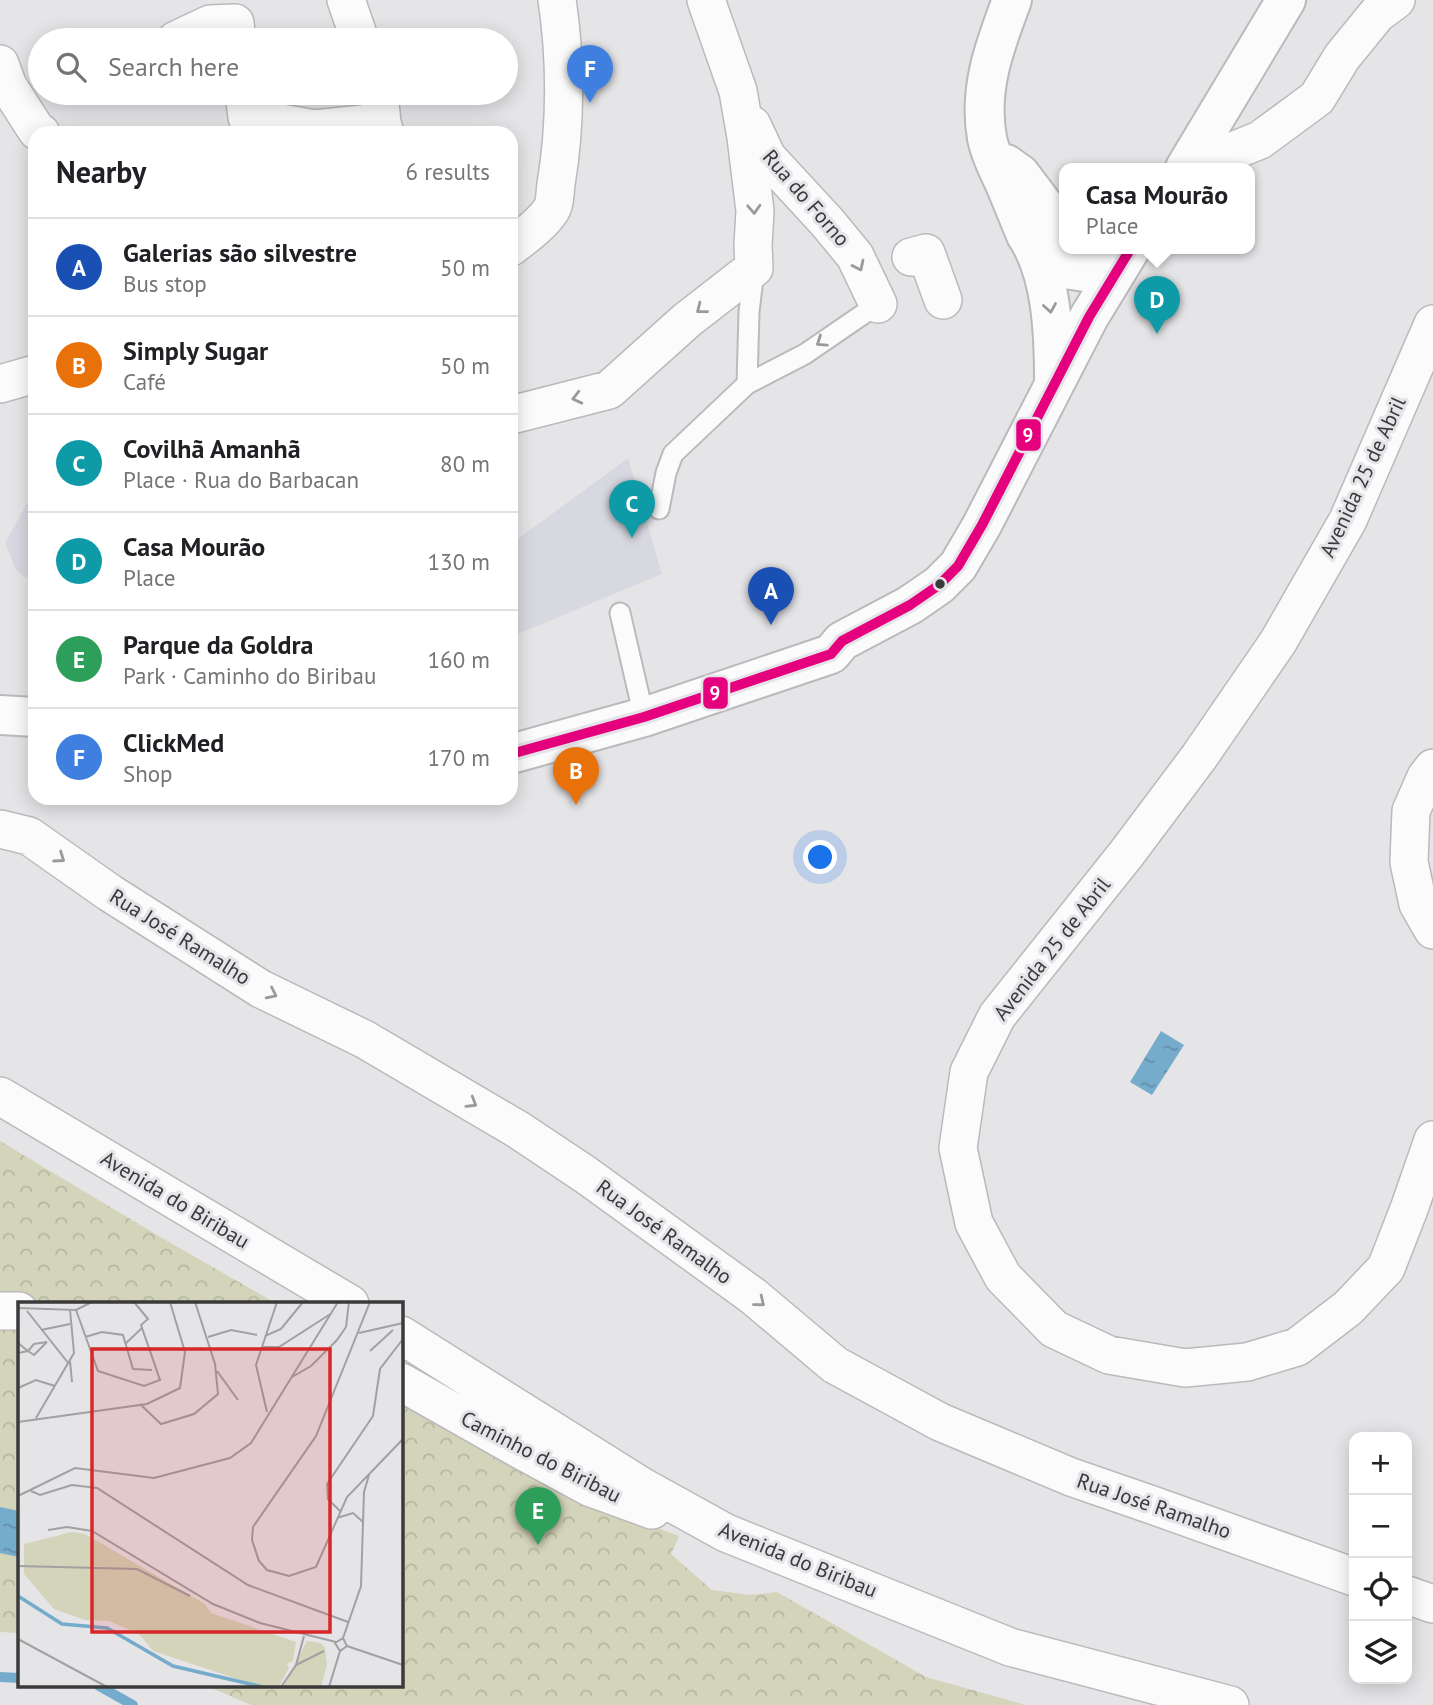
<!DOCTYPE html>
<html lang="en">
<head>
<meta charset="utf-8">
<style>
	body { margin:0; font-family:"PT Sans",sans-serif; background:#f6f6f6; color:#202124 }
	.controls { position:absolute; right:21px; bottom:21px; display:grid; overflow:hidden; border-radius:14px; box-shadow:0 4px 18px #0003 }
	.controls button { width:63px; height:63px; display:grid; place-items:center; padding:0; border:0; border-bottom:2px solid #e0e0e0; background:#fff; color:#202124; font:35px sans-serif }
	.you { position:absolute; left:821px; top:858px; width:24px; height:24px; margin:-18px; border:5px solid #fff; border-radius:50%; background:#1a73e8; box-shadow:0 0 0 10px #1a73e833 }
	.badge { display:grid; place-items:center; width:46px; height:46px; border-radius:50%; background:#b45309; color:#fff; font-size:23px; font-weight:700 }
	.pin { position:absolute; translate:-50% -58px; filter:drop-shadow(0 2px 4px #0008) }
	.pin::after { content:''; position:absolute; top:37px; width:24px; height:21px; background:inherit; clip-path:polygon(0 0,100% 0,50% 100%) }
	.popup { position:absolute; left:1059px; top:163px; width:196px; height:91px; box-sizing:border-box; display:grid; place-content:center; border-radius:14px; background:#fff; filter:drop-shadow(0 2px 5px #0005); font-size:23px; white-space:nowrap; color:#757577 }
	.popup b { font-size:26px; color:#202124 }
	.popup::after { content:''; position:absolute; left:50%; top:100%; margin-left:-14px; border:14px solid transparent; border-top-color:#fff }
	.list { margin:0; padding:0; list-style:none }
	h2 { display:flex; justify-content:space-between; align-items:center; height:91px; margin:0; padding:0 28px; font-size:30px }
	h2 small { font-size:23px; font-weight:400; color:#757577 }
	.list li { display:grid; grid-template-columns:46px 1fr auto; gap:21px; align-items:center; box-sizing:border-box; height:98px; padding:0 28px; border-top:2px solid #e0e0e0 }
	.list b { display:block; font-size:26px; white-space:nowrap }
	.list p { margin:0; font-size:23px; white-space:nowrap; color:#757577 }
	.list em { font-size:23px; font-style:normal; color:#757577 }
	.icon { flex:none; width:38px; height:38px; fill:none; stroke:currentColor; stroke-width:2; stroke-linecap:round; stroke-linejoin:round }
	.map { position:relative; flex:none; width:1433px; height:1705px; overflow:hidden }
	.search { position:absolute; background:#fff; box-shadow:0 4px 18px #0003; left:28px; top:28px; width:490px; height:77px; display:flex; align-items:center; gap:18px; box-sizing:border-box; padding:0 24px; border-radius:38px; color:#757577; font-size:26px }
	.panel { position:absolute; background:#fff; box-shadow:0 4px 18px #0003; left:28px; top:126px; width:490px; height:679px; border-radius:21px }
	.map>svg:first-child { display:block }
	.built { fill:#d8d8e0 }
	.park { fill:url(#park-crowns) }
	.water { fill:url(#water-ripples) }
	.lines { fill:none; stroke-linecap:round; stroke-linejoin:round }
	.stream { stroke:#76accb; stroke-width:10 }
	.service-casing { stroke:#bababc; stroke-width:23 }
	.minor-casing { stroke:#bababc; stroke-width:40 }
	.secondary-casing { stroke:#bababc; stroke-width:42 }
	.service { stroke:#fbfbfc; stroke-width:19 }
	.minor { stroke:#fbfbfc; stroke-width:37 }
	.secondary { stroke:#fbfbfc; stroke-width:38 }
	.bus-1-casing { stroke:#e4e4e9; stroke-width:16 }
	.bus-1 { stroke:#e5007d; stroke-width:10 }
	.oneway { stroke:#9a9a9c }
	.bus-dot { fill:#3a3a3b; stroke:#e4e4e9; stroke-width:2.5 }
	.labels { text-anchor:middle; stroke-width:6; stroke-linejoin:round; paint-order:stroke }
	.street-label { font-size:21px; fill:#3a3a3b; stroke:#e4e4e9 }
	.inset-river { fill:none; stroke:#76accb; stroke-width:3.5 }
	.inset-road { fill:none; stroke:#a1a1a3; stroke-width:2 }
	.view { fill:#d62828; fill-opacity:0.15; stroke:#d62828; stroke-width:3.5 }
	.inset-edge { fill:none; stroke:#3a3a3b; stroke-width:3.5 }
	.line-badge { stroke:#e4e4e9; stroke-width:2.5 }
	.badge-label { font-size:19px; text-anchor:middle; font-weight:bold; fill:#fff }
</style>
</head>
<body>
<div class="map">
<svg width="1433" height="1705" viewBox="0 0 1433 1705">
	<defs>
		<pattern id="park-crowns" width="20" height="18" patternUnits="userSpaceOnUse" patternTransform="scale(1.75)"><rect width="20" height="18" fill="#d3d4b9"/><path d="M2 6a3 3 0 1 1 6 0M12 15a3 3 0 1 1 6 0" fill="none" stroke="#b6b7a0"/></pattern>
		<pattern id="water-ripples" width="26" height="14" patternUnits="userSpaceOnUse" patternTransform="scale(1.75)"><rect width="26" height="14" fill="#76accb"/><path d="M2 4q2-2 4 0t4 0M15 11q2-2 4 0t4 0" fill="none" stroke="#628da6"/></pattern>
	</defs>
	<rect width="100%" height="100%" fill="#e5e5e8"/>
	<path class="built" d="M628,458L662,574L511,637V544Z
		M35,489V584L16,570L5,543Z"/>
	<path class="park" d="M0,1141L157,1235L277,1304H19V1633L0,1632Z
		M401,1402L563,1492L679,1536L671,1554L712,1590L750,1595L777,1592L926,1677L1026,1705H251L207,1686H401Z"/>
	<path class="water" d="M1161,1031L1184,1045L1152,1095L1130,1082Z
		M0,1507L19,1511V1557L0,1553Z"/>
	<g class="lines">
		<path class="stream" d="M0,1677L19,1678
			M99,1686L133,1705"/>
		<defs>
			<path id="service" d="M747,384L749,312L754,270
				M659,509L666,473L673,454L747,384L805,354L878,304
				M620,613L644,717"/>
			<path id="minor" d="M346,0L360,40
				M176,40L210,24L235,23L237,40
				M0,64L8,86L37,131L41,133
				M244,93L247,117L315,129L362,124
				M379,93L382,123L385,133
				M752,125L767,157L827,222L855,256L878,304
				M1191,168L1260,140L1317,98L1342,57L1377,14L1396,0
				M511,247C524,237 542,224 551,210C555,204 555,192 556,184C566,125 566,59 557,0
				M911,257L926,253L943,300
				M1433,324L1348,520L1278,642L1199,757L1127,853L997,1016L969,1072L958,1148L974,1223L1003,1277L1054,1329L1109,1355L1185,1368L1247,1362L1297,1347L1348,1308L1386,1268L1409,1209L1433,1140
				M0,384L35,374
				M511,415L609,390L687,320L754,268L753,245L755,211L746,137L738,91L706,0
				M1433,768L1426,777L1411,811L1409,862L1418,904L1433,930
				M0,829L29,836L110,893L261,989L364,1039L517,1129L586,1175L753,1296L835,1365L940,1422L1071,1477L1152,1505L1354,1577
				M0,1096L350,1304
				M0,1311H19
				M401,1335L641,1486L726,1533L1010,1647L1230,1705
				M401,1382L519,1449L589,1487L652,1510
				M1407,1595L1433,1604"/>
			<path id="secondary" d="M1012,0C995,45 978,89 987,138C990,154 998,169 1005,184C1012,201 1019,218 1026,235C1052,274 1054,334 1054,380
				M1006,164L1020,174L1045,207L1060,221L1064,227
				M1185,168L1286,0
				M1031,243L1065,269L1085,272L1108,265L1124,248
				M0,715L35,717
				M511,754L644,717L831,654L842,641L910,605L939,585L958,566L982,525L1089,317L1131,248"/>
		</defs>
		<use href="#service" class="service-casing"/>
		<use href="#minor" class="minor-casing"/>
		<use href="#secondary" class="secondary-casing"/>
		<use href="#service" class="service"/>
		<use href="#minor" class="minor"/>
		<use href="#secondary" class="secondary"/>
		<defs>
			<path id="bus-1" d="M511,754L644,717L831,654L842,641L910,605L939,585L958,566L982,525L1089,317L1131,248"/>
		</defs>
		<use href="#bus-1" class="bus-1-casing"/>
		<use href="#bus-1" class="bus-1"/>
	</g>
	<defs><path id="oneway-chevron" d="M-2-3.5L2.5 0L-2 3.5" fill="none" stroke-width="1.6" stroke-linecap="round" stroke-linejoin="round" transform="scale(1.75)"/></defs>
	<g class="oneway">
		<use href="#oneway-chevron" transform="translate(754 209) rotate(87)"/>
		<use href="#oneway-chevron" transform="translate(859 266) rotate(64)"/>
		<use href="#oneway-chevron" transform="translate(1050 308) rotate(81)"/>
		<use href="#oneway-chevron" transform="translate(701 309) rotate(142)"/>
		<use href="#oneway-chevron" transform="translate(821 342) rotate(146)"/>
		<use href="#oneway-chevron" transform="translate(577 398) rotate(166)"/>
		<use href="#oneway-chevron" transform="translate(60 858) rotate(35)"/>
		<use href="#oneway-chevron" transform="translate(272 994) rotate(26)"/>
		<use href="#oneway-chevron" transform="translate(472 1103) rotate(31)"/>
		<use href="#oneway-chevron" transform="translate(760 1302) rotate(39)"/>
	</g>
	<circle class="bus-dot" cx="940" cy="584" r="6"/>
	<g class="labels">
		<g class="street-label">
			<text transform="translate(806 198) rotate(49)" y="7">Rua do Forno</text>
			<text transform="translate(1363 477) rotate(-65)" y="7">Avenida 25 de Abril</text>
			<text transform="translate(180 937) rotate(32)" y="7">Rua José Ramalho</text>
			<text transform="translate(1052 949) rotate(-52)" y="7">Avenida 25 de Abril</text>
			<text transform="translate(175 1200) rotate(31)" y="7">Avenida do Biribau</text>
			<text transform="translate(664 1232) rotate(36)" y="7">Rua José Ramalho</text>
			<text transform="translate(541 1457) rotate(27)" y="7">Caminho do Biribau</text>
			<text transform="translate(1154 1506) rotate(19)" y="7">Rua José Ramalho</text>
			<text transform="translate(798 1560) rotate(22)" y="7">Avenida do Biribau</text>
		</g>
	</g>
	<g transform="translate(18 1302)">
		<rect width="385" height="385" fill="#e5e5e8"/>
		<path d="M54,230L67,232L187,302L193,311L278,340L275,359L269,362L271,366L261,385H229V380L135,349L121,332L91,319L67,318L36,307L6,272V242ZM289,339L303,341L307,346L309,363L303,385H265Z" fill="#d3d4b9"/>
		<path class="inset-river" d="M0,294L44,322L89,326L155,364L245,385"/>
		<path class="inset-road" d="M352,0L298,134L235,225L234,238L241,259L249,268L271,274L298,265L329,195L385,137M0,6L58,8L74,0M58,8L80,69L126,84L142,78L123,23L130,17L116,0M9,9L51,62M23,28L52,22M341,31L385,21M247,34L263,27L285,0M67,35L84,30L105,33L115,67L134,68M190,35L213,28L239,33M0,41L10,49L16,42L29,40M107,42L124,26M243,45H261L314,11M352,49L375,28M0,51L10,49L16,53L29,40M52,59L54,80M199,69L220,98M274,75L293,64L319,38L328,25L331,0M0,86L18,78L37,84M122,102L143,122L176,112L200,92L197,62L177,0M249,110L238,63L259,0M18,116L56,51L52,8M0,120L129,102L162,86L167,50L152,0M13,189L22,193L54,183L79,186L230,283L330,320M0,194L57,166L136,176L212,156L233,141L320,0M322,209L310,197L309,182L355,114L362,67L385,37M319,216L335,211L345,220M30,228L49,225L74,229L195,302L242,321L318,340M0,264L119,267L172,294M325,336L329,344L322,349L317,341L325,336L343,284L346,190L351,173M0,337L89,385M329,344L385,363M278,363L306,349M263,385L278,363L286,334M311,385L322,349"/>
		<path class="view" d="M74,47H312V330H74Z"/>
		<rect width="385" height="385" class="inset-edge"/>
	</g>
	<g class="line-badge">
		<rect x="1015" y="418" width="27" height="34" rx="7" fill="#e5007d"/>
		<rect x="702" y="676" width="27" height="34" rx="7" fill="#e5007d"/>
	</g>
	<g class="badge-label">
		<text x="1028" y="442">9</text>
		<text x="715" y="700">9</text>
	</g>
</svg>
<div class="controls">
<button>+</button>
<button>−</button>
<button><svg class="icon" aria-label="locate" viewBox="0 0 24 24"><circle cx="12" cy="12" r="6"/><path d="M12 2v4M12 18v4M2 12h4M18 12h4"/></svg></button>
<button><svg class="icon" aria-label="layers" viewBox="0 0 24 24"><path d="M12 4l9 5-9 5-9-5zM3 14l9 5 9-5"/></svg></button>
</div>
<div class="you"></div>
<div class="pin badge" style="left:771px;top:625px;background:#1a4fb4">A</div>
<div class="pin badge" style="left:576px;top:805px;background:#e8710a">B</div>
<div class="pin badge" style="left:632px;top:538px;background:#0f9aa8">C</div>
<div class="pin badge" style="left:1157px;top:334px;background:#0f9aa8">D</div>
<div class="popup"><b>Casa Mourão</b>Place</div>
<div class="pin badge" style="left:538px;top:1545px;background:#2e9e5b">E</div>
<div class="pin badge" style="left:590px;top:103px;background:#3f7fe0">F</div>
<div class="search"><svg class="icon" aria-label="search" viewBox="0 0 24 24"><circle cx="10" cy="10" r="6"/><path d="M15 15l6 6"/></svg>Search here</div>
<section class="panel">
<h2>Nearby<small>6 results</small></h2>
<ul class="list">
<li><span class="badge" style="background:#1a4fb4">A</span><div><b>Galerias são silvestre</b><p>Bus stop</p></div><em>50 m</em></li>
<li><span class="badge" style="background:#e8710a">B</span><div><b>Simply Sugar</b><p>Café</p></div><em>50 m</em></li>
<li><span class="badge" style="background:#0f9aa8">C</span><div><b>Covilhã Amanhã</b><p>Place · Rua do Barbacan</p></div><em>80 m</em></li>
<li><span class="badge" style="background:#0f9aa8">D</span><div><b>Casa Mourão</b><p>Place</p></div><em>130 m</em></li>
<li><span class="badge" style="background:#2e9e5b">E</span><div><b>Parque da Goldra</b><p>Park · Caminho do Biribau</p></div><em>160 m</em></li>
<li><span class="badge" style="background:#3f7fe0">F</span><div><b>ClickMed</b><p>Shop</p></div><em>170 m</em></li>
</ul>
</section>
</div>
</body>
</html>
